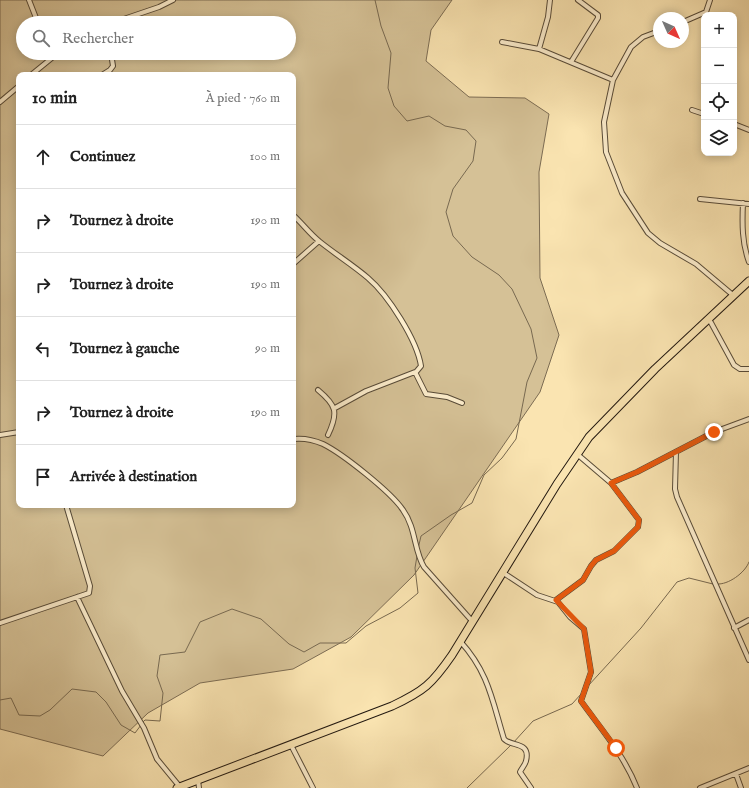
<!DOCTYPE html>
<html lang="fr">
<head>
<meta charset="utf-8">
<style>
	body { margin:0; font-family:"IM FELL English",serif; background:#f2f2f2; color:#222 }
	.controls { position:absolute; right:12px; top:12px; display:grid; overflow:hidden; border-radius:8px; box-shadow:0 2px 10px #0003 }
	.controls button { width:36px; height:36px; display:grid; place-items:center; padding:0; border:0; border-bottom:1px solid #e0e0e0; background:#fff; color:#222; font:20px sans-serif }
	.compass { position:absolute; left:653px; top:12px; width:36px; height:36px; border-radius:50%; background:#fff; box-shadow:0 2px 10px #0003; rotate:135deg }
	.stop { position:absolute; width:12px; height:12px; margin:-9px; border:3px solid #ea580c; border-radius:50%; background:#fff }
	.stop.end { background:#ea580c; border-color:#fff; box-shadow:0 1px 4px #0008 }
	.list { margin:0; padding:0; list-style:none }
	h2 { display:flex; justify-content:space-between; align-items:center; height:52px; margin:0; padding:0 16px; font-size:17px }
	h2 small { font-size:13px; font-weight:400; color:#767676 }
	.list li { display:grid; grid-template-columns:26px 1fr auto; gap:12px; align-items:center; box-sizing:border-box; height:64px; padding:0 16px; border-top:1px solid #e0e0e0 }
	.list b { display:block; font-size:15px; white-space:nowrap }
	.list em { font-size:13px; font-style:normal; color:#767676 }
	.icon { flex:none; width:22px; height:22px; fill:none; stroke:currentColor; stroke-width:2; stroke-linecap:round; stroke-linejoin:round }
	.map { position:relative; flex:none; width:749px; height:788px; overflow:hidden }
	.search { position:absolute; background:#fff; box-shadow:0 2px 10px #0003; left:16px; top:16px; width:280px; height:44px; display:flex; align-items:center; gap:10px; box-sizing:border-box; padding:0 14px; border-radius:22px; color:#767676; font-size:15px }
	.panel { position:absolute; background:#fff; box-shadow:0 2px 10px #0003; left:16px; top:72px; width:280px; height:436px; border-radius:8px }
	.map>svg:first-child { display:block }
	.green { fill:#d5c196; stroke:#7c6c53; fill-rule:evenodd }
	.lines { fill:none; stroke-linecap:round; stroke-linejoin:round }
	.stream { stroke:#786950; stroke-width:1 }
	.minor-casing { stroke:#584b38; stroke-width:6 }
	.trunk-casing { stroke:#221810; stroke-width:9 }
	.minor { stroke:#fcedcc; stroke-width:4 }
	.trunk { stroke:#fae4b1; stroke-width:7 }
	.route { stroke:#ea580c; stroke-width:5 }
</style>
</head>
<body>
<div class="map">
<svg width="749" height="788" viewBox="0 0 749 788">
	<rect width="100%" height="100%" fill="#fae4b1"/>
	<filter id="stains"><feTurbulence type="fractalNoise" baseFrequency=".005" numOctaves="4"/><feColorMatrix values="0 0 0 0 .2 0 0 0 0 .09 0 0 0 0 .02 0 0 0 .5 -.17"/></filter>
	<radialGradient id="worn" r=".72"><stop offset=".6" stop-color="#630" stop-opacity="0"/><stop offset="1" stop-color="#630" stop-opacity=".3"/></radialGradient>
	<path class="green" d="M0,0H452L431,30L426,61L469,97L525,98L549,114L539,172L540,278L559,335L540,392L414,575L351,637L293,669L200,683L148,713L103,756L0,729ZM23,23H289V53H23ZM19,75H293V505H19Z"/>
	<g class="lines">
		<path class="stream" d="M375,0L381,26L391,53L388,88L394,106L407,121L429,116L445,126L466,130L476,141L473,161L453,189L446,212L453,236L472,257L499,275L512,289L531,329L537,358L527,382L516,439L502,458L484,475L472,503L451,515L421,536L418,549
			M717,584C728,585 745,573 749,562
			M588,686L641,628L677,582L689,578L713,584
			M0,700L11,698L19,715L40,716L50,710L72,689L96,692L106,702L121,725L135,733L141,725
			M143,722L145,720L160,721L163,693L157,676L160,655L185,652L200,622L232,609L261,619L289,644L304,652L320,643H346L366,626L400,608L418,593L415,568L417,556
			M513,743L533,721L572,704L582,693
			M467,788L511,745"/>
		<defs>
			<path id="minor" d="M29,0L38,23
				M683,22L706,12L710,0
				M112,23L159,7L173,0
				M659,31L643,37L631,47L613,80L604,122L606,152L622,193L648,233L660,243L696,264L734,296
				M502,42L539,49L613,80
				M539,49L548,17L550,0
				M571,62L598,18V15L578,0
				M31,75L58,53
				M102,75L110,70L113,66L111,53
				M0,102L19,86
				M692,110L704,114
				M734,124L749,130
				M700,199L749,204
				M743,203C742,224 742,243 749,262
				M293,215C302,223 310,234 319,241C335,254 353,265 368,278C388,295 417,340 421,366L416,372
				M293,264L319,241
				M709,319L734,365L740,369H749
				M318,390C336,405 339,412 328,435
				M335,408L366,391L415,372L426,394L447,397L462,403
				M0,435L19,432
				M293,439C302,438 314,440 323,444C343,454 391,492 403,510C416,528 414,551 424,567L472,621
				M676,452L675,489L677,497L749,660
				M577,454L611,483L637,472L714,432L749,419
				M502,572L537,595L558,602L570,617L584,629L591,672L581,701C601,729 624,755 637,788
				M77,597L122,691L144,728L157,759L180,787
				M556,600L583,580L591,566L596,560L614,551L638,527L639,520L611,483
				M0,623L89,593L90,586L66,505
				M734,628L749,620
				M460,641C489,673 492,700 504,739C511,747 531,741 526,761C525,765 522,768 520,772L531,788
				M291,745L313,788
				M736,774L741,788
				M198,780L199,788
				M700,788L749,768"/>
			<path id="trunk" d="M177,788L392,706C424,691 432,684 452,655L557,484L589,437L655,369L749,281"/>
		</defs>
		<use href="#minor" class="minor-casing"/>
		<use href="#trunk" class="trunk-casing"/>
		<use href="#minor" class="minor"/>
		<use href="#trunk" class="trunk"/>
	</g>
	<g class="lines">
		<path class="route" d="M616,748L581,701L591,672L584,629L556,600L583,580L591,566L596,560L614,551L638,527L639,520L611,483L637,472L714,432"/>
	</g>
	<rect width="100%" height="100%" filter="url(#stains)"/>
	<rect width="100%" height="100%" fill="url(#worn)"/>
</svg>
<div class="controls">
<button>+</button>
<button>−</button>
<button><svg class="icon" aria-label="locate" viewBox="0 0 24 24"><circle cx="12" cy="12" r="6"/><path d="M12 2v4M12 18v4M2 12h4M18 12h4"/></svg></button>
<button><svg class="icon" aria-label="layers" viewBox="0 0 24 24"><path d="M12 4l9 5-9 5-9-5zM3 14l9 5 9-5"/></svg></button>
</div>
<svg class="compass" viewBox="-18 -18 36 36"><path d="M0-13l5 13h-10z" fill="#e53935"/><path d="M0 13l5-13h-10z" fill="#767676"/></svg>
<div class="stop" style="left:616px;top:748px"></div>
<div class="stop end" style="left:714px;top:432px"></div>
<div class="search"><svg class="icon" aria-label="search" viewBox="0 0 24 24"><circle cx="10" cy="10" r="6"/><path d="M15 15l6 6"/></svg>Rechercher</div>
<section class="panel">
<h2>10 min<small>À pied · 760 m</small></h2>
<ul class="list">
<li><svg class="icon" aria-label="ahead" viewBox="0 0 24 24"><path d="M12 20V5M6 11l6-6 6 6"/></svg><div><b>Continuez</b></div><em>100 m</em></li>
<li><svg class="icon" aria-label="right" viewBox="0 0 24 24"><path d="M7 20v-9h11M14 6l5 5-5 5"/></svg><div><b>Tournez à droite</b></div><em>190 m</em></li>
<li><svg class="icon" aria-label="right" viewBox="0 0 24 24"><path d="M7 20v-9h11M14 6l5 5-5 5"/></svg><div><b>Tournez à droite</b></div><em>190 m</em></li>
<li><svg class="icon" aria-label="left" viewBox="0 0 24 24"><path d="M17 20v-9H6M10 6l-5 5 5 5"/></svg><div><b>Tournez à gauche</b></div><em>90 m</em></li>
<li><svg class="icon" aria-label="right" viewBox="0 0 24 24"><path d="M7 20v-9h11M14 6l5 5-5 5"/></svg><div><b>Tournez à droite</b></div><em>190 m</em></li>
<li><svg class="icon" aria-label="arrive" viewBox="0 0 24 24"><path d="M6 21V4h12l-3 4 3 4H6"/></svg><div><b>Arrivée à destination</b></div></li>
</ul>
</section>
</div>
</body>
</html>
